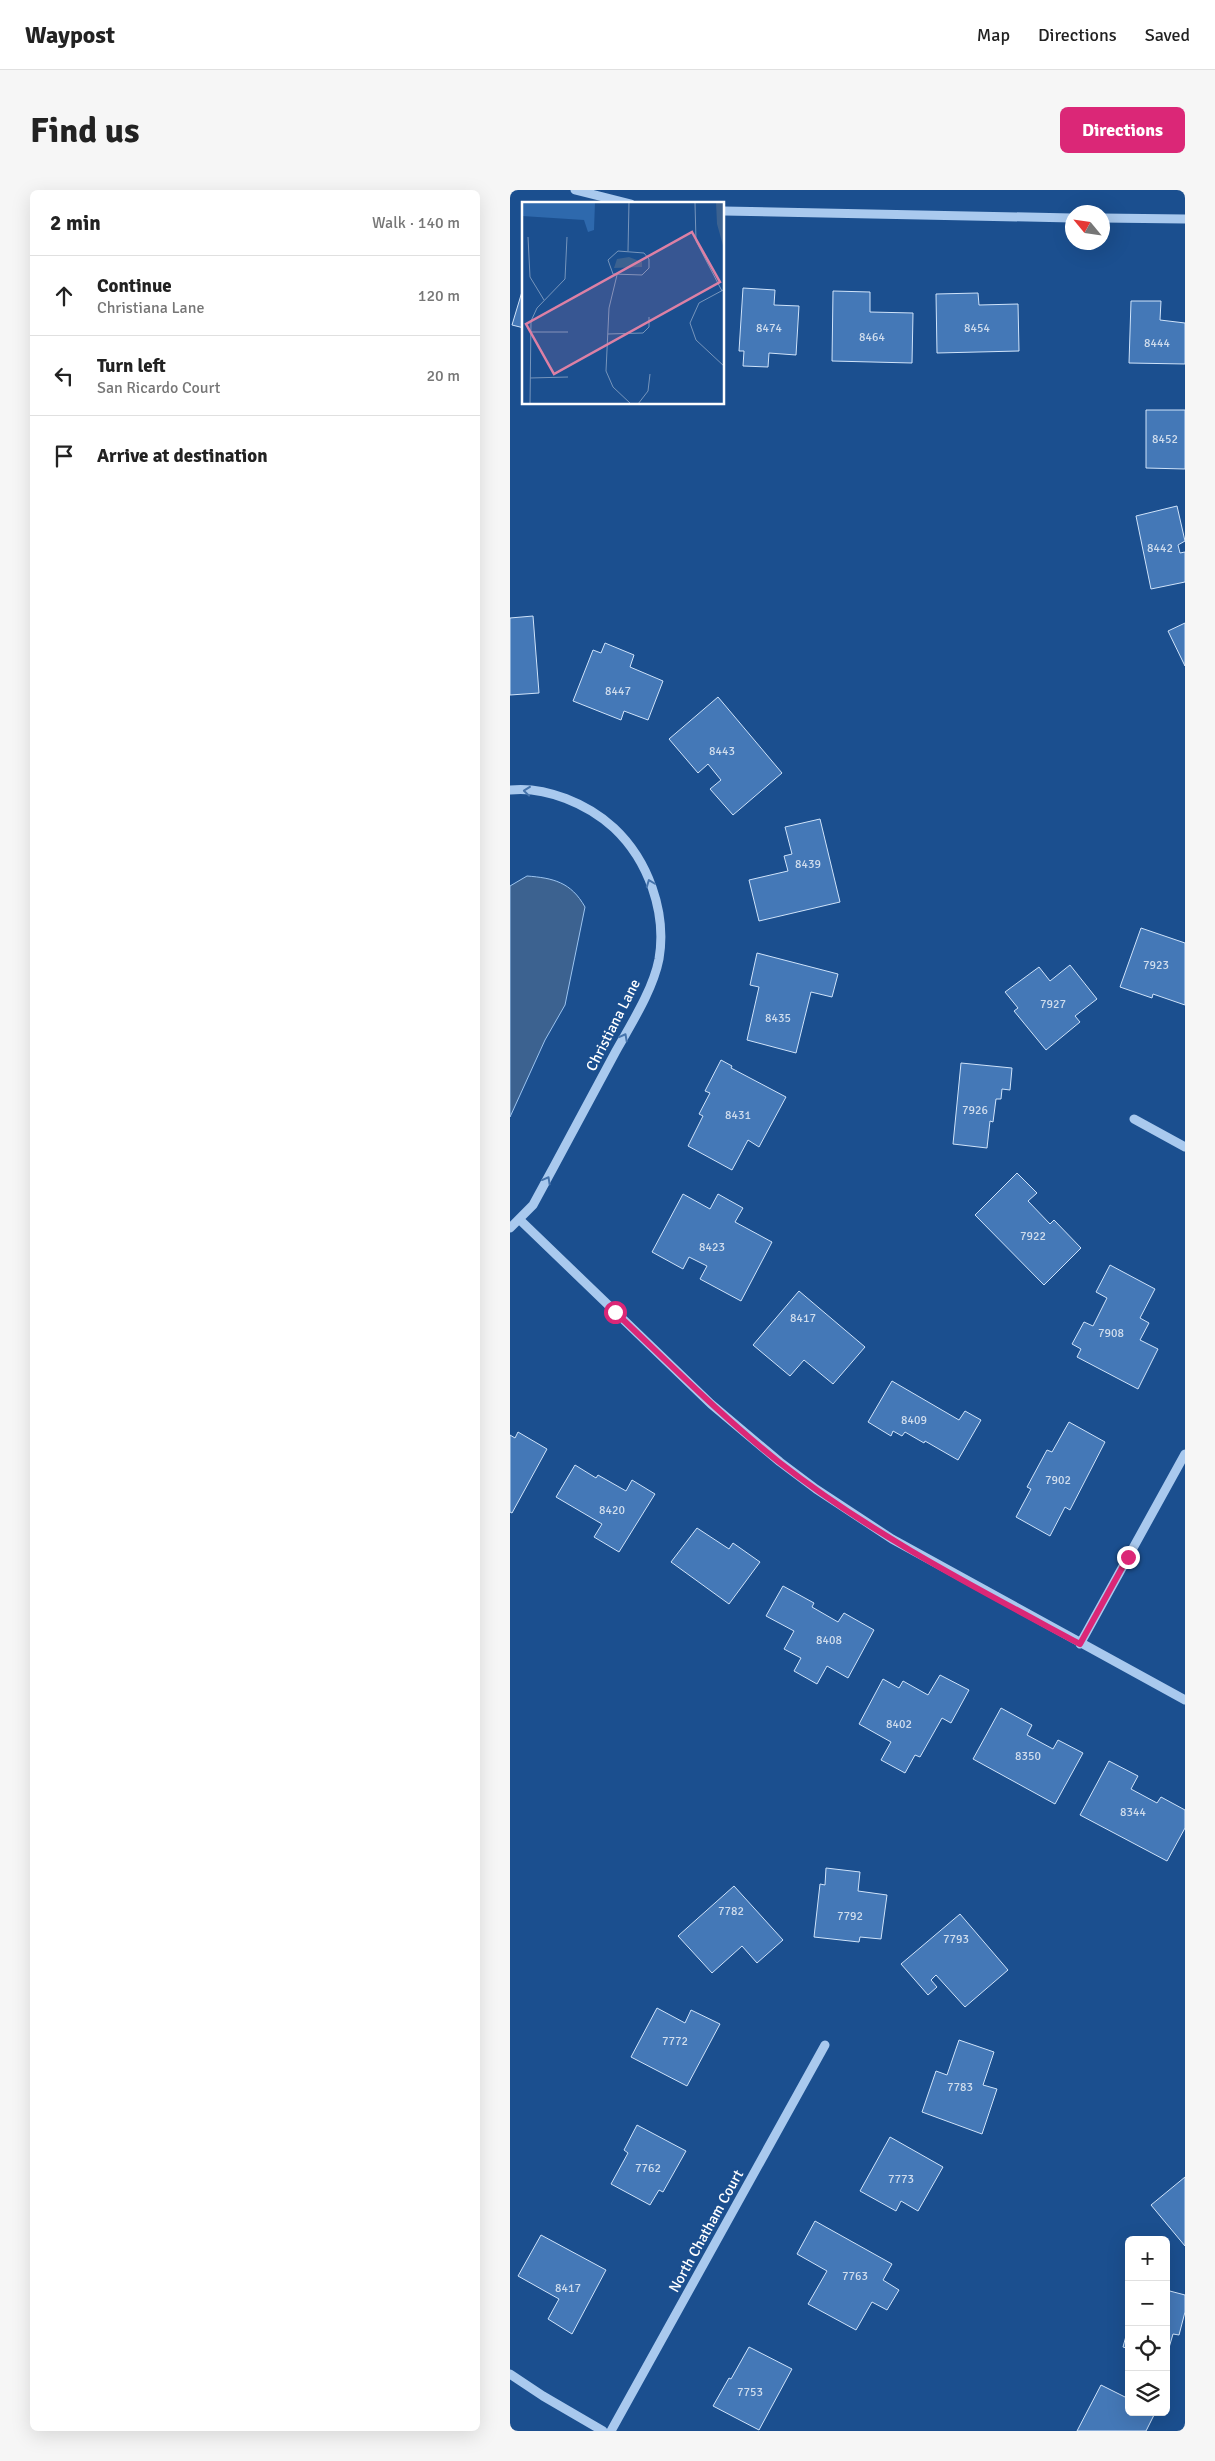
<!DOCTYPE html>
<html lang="en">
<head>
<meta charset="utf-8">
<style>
	body { margin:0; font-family:Signika,sans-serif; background:#f6f6f6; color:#222 }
	.controls { position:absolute; right:15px; bottom:15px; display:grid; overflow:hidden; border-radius:8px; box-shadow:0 5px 20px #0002 }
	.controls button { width:45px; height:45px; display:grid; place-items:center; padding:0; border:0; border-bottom:1px solid #e0e0e0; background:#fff; color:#222; font:25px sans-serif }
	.compass { position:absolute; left:555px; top:15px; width:45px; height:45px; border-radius:50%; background:#fff; box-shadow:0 5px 20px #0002; rotate:299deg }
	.stop { position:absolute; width:15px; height:15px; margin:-11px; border:4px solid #db2777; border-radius:50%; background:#fff }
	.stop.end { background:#db2777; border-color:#fff; box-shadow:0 1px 5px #0008 }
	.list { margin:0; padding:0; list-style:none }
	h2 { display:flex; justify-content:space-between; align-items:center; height:65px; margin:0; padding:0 20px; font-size:21px }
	h2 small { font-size:16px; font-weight:400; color:#767676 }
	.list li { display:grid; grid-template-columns:32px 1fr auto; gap:15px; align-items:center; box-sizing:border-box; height:80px; padding:0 20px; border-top:1px solid #e0e0e0 }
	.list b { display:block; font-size:19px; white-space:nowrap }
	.list p { margin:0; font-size:16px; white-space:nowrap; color:#767676 }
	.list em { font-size:16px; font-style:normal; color:#767676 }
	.icon { flex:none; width:28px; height:28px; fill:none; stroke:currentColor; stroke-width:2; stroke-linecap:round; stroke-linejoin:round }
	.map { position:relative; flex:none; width:675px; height:2241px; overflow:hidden; border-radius:8px }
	header { display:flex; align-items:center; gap:30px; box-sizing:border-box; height:70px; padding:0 25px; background:#fff; border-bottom:1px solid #e0e0e0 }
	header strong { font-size:24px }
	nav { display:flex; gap:28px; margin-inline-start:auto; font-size:18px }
	.intro { display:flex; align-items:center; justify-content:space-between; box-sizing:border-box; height:120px; padding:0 30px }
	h1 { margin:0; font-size:35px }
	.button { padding:12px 22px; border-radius:8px; background:#db2777; color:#fff; font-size:18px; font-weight:700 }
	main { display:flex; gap:30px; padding:0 30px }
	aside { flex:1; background:#fff; border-radius:8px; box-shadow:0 5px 20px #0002 }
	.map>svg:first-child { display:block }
	.water { fill:#3c6290; stroke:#9cc4f0 }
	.building { fill:#4478b7; stroke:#cfe3fa }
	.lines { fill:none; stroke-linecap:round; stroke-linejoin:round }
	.minor { stroke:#a9c9ee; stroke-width:9 }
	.oneway { stroke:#4674ac }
	.route { stroke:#db2777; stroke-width:6 }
	.labels { text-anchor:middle; stroke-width:4.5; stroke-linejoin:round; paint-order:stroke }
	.number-label { font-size:12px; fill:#d0dded }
	.street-label { font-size:15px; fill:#fff; stroke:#1b4f8f }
	.inset-road { fill:none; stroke:#7695bc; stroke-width:1 }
	.view { fill:#dd80a5; fill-opacity:0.15; stroke:#dd80a5; stroke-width:2.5 }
	.inset-edge { fill:none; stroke:#fff; stroke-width:2.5 }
</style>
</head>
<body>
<header>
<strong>Waypost</strong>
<nav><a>Map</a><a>Directions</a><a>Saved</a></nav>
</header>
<div class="intro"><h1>Find us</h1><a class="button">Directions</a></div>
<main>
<aside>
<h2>2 min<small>Walk · 140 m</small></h2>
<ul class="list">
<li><svg class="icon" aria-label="ahead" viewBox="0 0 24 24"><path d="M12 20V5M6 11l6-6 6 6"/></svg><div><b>Continue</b><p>Christiana Lane</p></div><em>120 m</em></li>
<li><svg class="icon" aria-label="left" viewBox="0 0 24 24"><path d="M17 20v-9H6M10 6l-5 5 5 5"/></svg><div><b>Turn left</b><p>San Ricardo Court</p></div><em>20 m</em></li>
<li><svg class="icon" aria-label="arrive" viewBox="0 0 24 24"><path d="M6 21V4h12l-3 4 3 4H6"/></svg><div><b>Arrive at destination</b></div></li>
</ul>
</aside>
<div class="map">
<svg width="675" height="2241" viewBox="0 0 675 2241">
	<rect width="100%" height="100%" fill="#1b4f8f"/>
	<path class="water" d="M17,686C43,688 61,692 75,717L55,815L35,850L0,927V696Z"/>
	<path class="building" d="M14,95V138L2,135Z
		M233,98L265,100L264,115L289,116L286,165L259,163L258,177L233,176L234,161H229Z
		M323,101L360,102V122L403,123L402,173L322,171Z
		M468,103L469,115L508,114L509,161L427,163L426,104Z
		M621,111H651L650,130L675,133V174L619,173Z
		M636,220H675V279L636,278Z
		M667,316L675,351L668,355L670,363L675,362V392L641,399L626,326Z
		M23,426L29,503L0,505V428Z
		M675,433V476L658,441Z
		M95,453L124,465L120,477L153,491L138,530L114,521L111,530L63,511L83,460L91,463Z
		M208,507L272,583L223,625L200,599L211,590L198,574L188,583L159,549Z
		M310,629L330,712L249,731L239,690L278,681L274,666L282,664L275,637Z
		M631,738L675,753V815L643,804L642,808L610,797Z
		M247,763L328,784L322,807L301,802L286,863L237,850L249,797L240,795Z
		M560,775L587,809L565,826L570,832L536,860L504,821L508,818L495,802L529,777L540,791Z
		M211,870L222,876L221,878L276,907L249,957L238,950L222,980L178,956L193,926L189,924L200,903L195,901Z
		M451,873L502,878L500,900L492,899L491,909H486L483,932L480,931L477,958L443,954Z
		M507,983L527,1003L518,1011L540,1034L544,1030L571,1058L534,1095L465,1025Z
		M173,1004L200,1019L208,1004L233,1018L225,1032L262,1052L231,1111L190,1089L197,1076L179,1067L173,1079L142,1062Z
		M600,1075L645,1099L630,1128L639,1133L630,1150L648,1159L628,1199L567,1167L571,1159L562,1154L574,1132L583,1136L597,1108L586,1102Z
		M289,1101L355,1157L323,1194L294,1170L280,1186L243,1155Z
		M382,1191L449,1230L455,1221L471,1230L448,1270L415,1251L414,1253L395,1242L392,1246L383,1241L381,1246L358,1232Z
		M559,1232L595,1252L560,1320L555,1317L540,1346L506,1327L521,1299L517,1297L537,1260L542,1262Z
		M8,1242L37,1259L2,1323L0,1322V1245L5,1248Z
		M65,1275L86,1288L88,1285L116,1301L122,1290L145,1304L109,1362L84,1347L92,1334L46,1307Z
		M187,1338L219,1359L223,1353L250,1372L219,1414L161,1372Z
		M273,1396L304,1413L302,1417L328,1432L334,1423L364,1440L338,1488L317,1476L307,1494L284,1481L291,1468L274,1459L284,1441L256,1426Z
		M430,1485L459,1500L441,1533L432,1528L410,1567L405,1565L395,1583L371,1570L381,1552L349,1534L373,1489L389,1498L393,1491L418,1505Z
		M491,1518L522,1535L517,1545L543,1559L548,1550L573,1563L545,1614L463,1569Z
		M599,1571L628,1586L621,1599L647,1613L651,1607L675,1620V1638L657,1671L570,1625Z
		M316,1678L350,1682L348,1701L377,1705L371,1749L350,1747L349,1752L304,1747L310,1694L315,1695Z
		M224,1696L273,1750L247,1773L232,1756L202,1783L168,1746Z
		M450,1724L498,1780L455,1817L426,1785L421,1790L427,1797L418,1805L391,1774Z
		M147,1818L175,1833L181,1820L210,1834L177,1896L121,1867Z
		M449,1850L484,1862L473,1895L487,1899L472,1944L412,1922L426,1881L437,1885Z
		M127,1935L176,1961L153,2002L149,2000L140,2015L101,1994L118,1963L114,1960Z
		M380,1947L433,1977L408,2021L391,2011L386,2021L350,2001Z
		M675,1987V2056L641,2015Z
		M305,2031L382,2074L373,2090L389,2100L377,2120L362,2112L346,2140L298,2114L317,2081L287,2064Z
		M31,2045L96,2080L62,2144L38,2129L49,2109L8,2086Z
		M656,2100L675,2105V2122L669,2145L663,2144L656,2168Z
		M619,2135V2159L613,2157Z
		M239,2157L282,2179L249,2240L203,2216L219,2188L221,2189Z
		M591,2195L619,2209V2222L645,2223L636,2241H567Z"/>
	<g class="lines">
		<path class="minor" d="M65,0L121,14
			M214,21L562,28
			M592,28L675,29
			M0,600C36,596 78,614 104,638C138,670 157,722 149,769C143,800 121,834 106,861C78,913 51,964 23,1015L0,1038
			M624,929L675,957
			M9,1029L201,1214L270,1272L306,1299L382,1349L675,1510
			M570,1454L675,1264
			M0,2184L33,2206L93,2241
			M101,2241L315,1855"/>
	</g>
	<defs><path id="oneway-chevron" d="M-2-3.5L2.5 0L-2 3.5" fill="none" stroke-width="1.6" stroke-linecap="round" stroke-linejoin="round" transform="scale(1.25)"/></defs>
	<g class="oneway">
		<use href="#oneway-chevron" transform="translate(17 601) rotate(-174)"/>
		<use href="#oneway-chevron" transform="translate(140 693) rotate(-111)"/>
		<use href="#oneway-chevron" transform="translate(114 847) rotate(-62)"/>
		<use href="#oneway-chevron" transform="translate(37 990) rotate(-61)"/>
	</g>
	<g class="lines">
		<path class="route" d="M105,1122C159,1173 211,1226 269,1272C361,1344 468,1399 570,1454L618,1367"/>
	</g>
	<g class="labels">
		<g class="number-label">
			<text x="259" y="142">8474</text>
			<text x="467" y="142">8454</text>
			<text x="362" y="151">8464</text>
			<text x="647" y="157">8444</text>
			<text x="655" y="253">8452</text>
			<text x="650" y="362">8442</text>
			<text x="108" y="505">8447</text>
			<text x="212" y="565">8443</text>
			<text x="298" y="678">8439</text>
			<text x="646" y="779">7923</text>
			<text x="543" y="818">7927</text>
			<text x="268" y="832">8435</text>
			<text x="465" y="924">7926</text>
			<text x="228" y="929">8431</text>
			<text x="523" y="1050">7922</text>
			<text x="202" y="1061">8423</text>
			<text x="293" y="1132">8417</text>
			<text x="601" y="1147">7908</text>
			<text x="404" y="1234">8409</text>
			<text x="548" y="1294">7902</text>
			<text x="102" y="1324">8420</text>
			<text x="319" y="1454">8408</text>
			<text x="389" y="1538">8402</text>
			<text x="518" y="1570">8350</text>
			<text x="623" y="1626">8344</text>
			<text x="221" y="1725">7782</text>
			<text x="340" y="1730">7792</text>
			<text x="446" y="1753">7793</text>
			<text x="165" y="1855">7772</text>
			<text x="450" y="1901">7783</text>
			<text x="138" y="1982">7762</text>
			<text x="391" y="1993">7773</text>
			<text x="345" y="2090">7763</text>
			<text x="58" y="2102">8417</text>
			<text x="240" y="2206">7753</text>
		</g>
		<g class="street-label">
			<text transform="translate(103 835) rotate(-63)" y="5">Christiana Lane</text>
			<text transform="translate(196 2041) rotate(-61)" y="5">North Chatham Court</text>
		</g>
	</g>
	<g transform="translate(12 12)">
		<rect width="202" height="202" fill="#1b4f8f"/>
		<path d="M0,0H73L72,28L66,30L62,18L0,14Z" fill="#2e69ad"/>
		<path d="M194,0H202V47L195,22ZM107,55L120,60V65L92,66L95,57Z" fill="#3c6290"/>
		<path class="inset-road" d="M173,1L174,39L200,89M6,35L8,75L22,98M96,49L122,51L127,57V66L120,73L91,72L86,58ZM106,49L107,0M95,73L87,106L84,169L91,185L109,202M203,87L177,101L168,121L174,138L203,165M8,130H46M86,132L121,131L127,125V115M8,176L46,175M8,202L9,119L15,106L43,77L45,35M116,202L126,189L128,172"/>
		<path class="view" d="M170,30L198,80L32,172L4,122Z"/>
		<rect width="202" height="202" class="inset-edge"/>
	</g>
</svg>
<div class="controls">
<button>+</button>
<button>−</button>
<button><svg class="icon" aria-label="locate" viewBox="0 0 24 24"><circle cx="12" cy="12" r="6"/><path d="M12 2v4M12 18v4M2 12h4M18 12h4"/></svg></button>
<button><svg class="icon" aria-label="layers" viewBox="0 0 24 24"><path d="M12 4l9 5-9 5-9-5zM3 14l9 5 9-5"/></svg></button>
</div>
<svg class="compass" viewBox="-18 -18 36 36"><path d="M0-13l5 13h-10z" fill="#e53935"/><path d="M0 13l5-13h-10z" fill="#767676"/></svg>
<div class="stop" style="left:105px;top:1122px"></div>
<div class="stop end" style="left:618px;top:1367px"></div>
</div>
</main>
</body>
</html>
